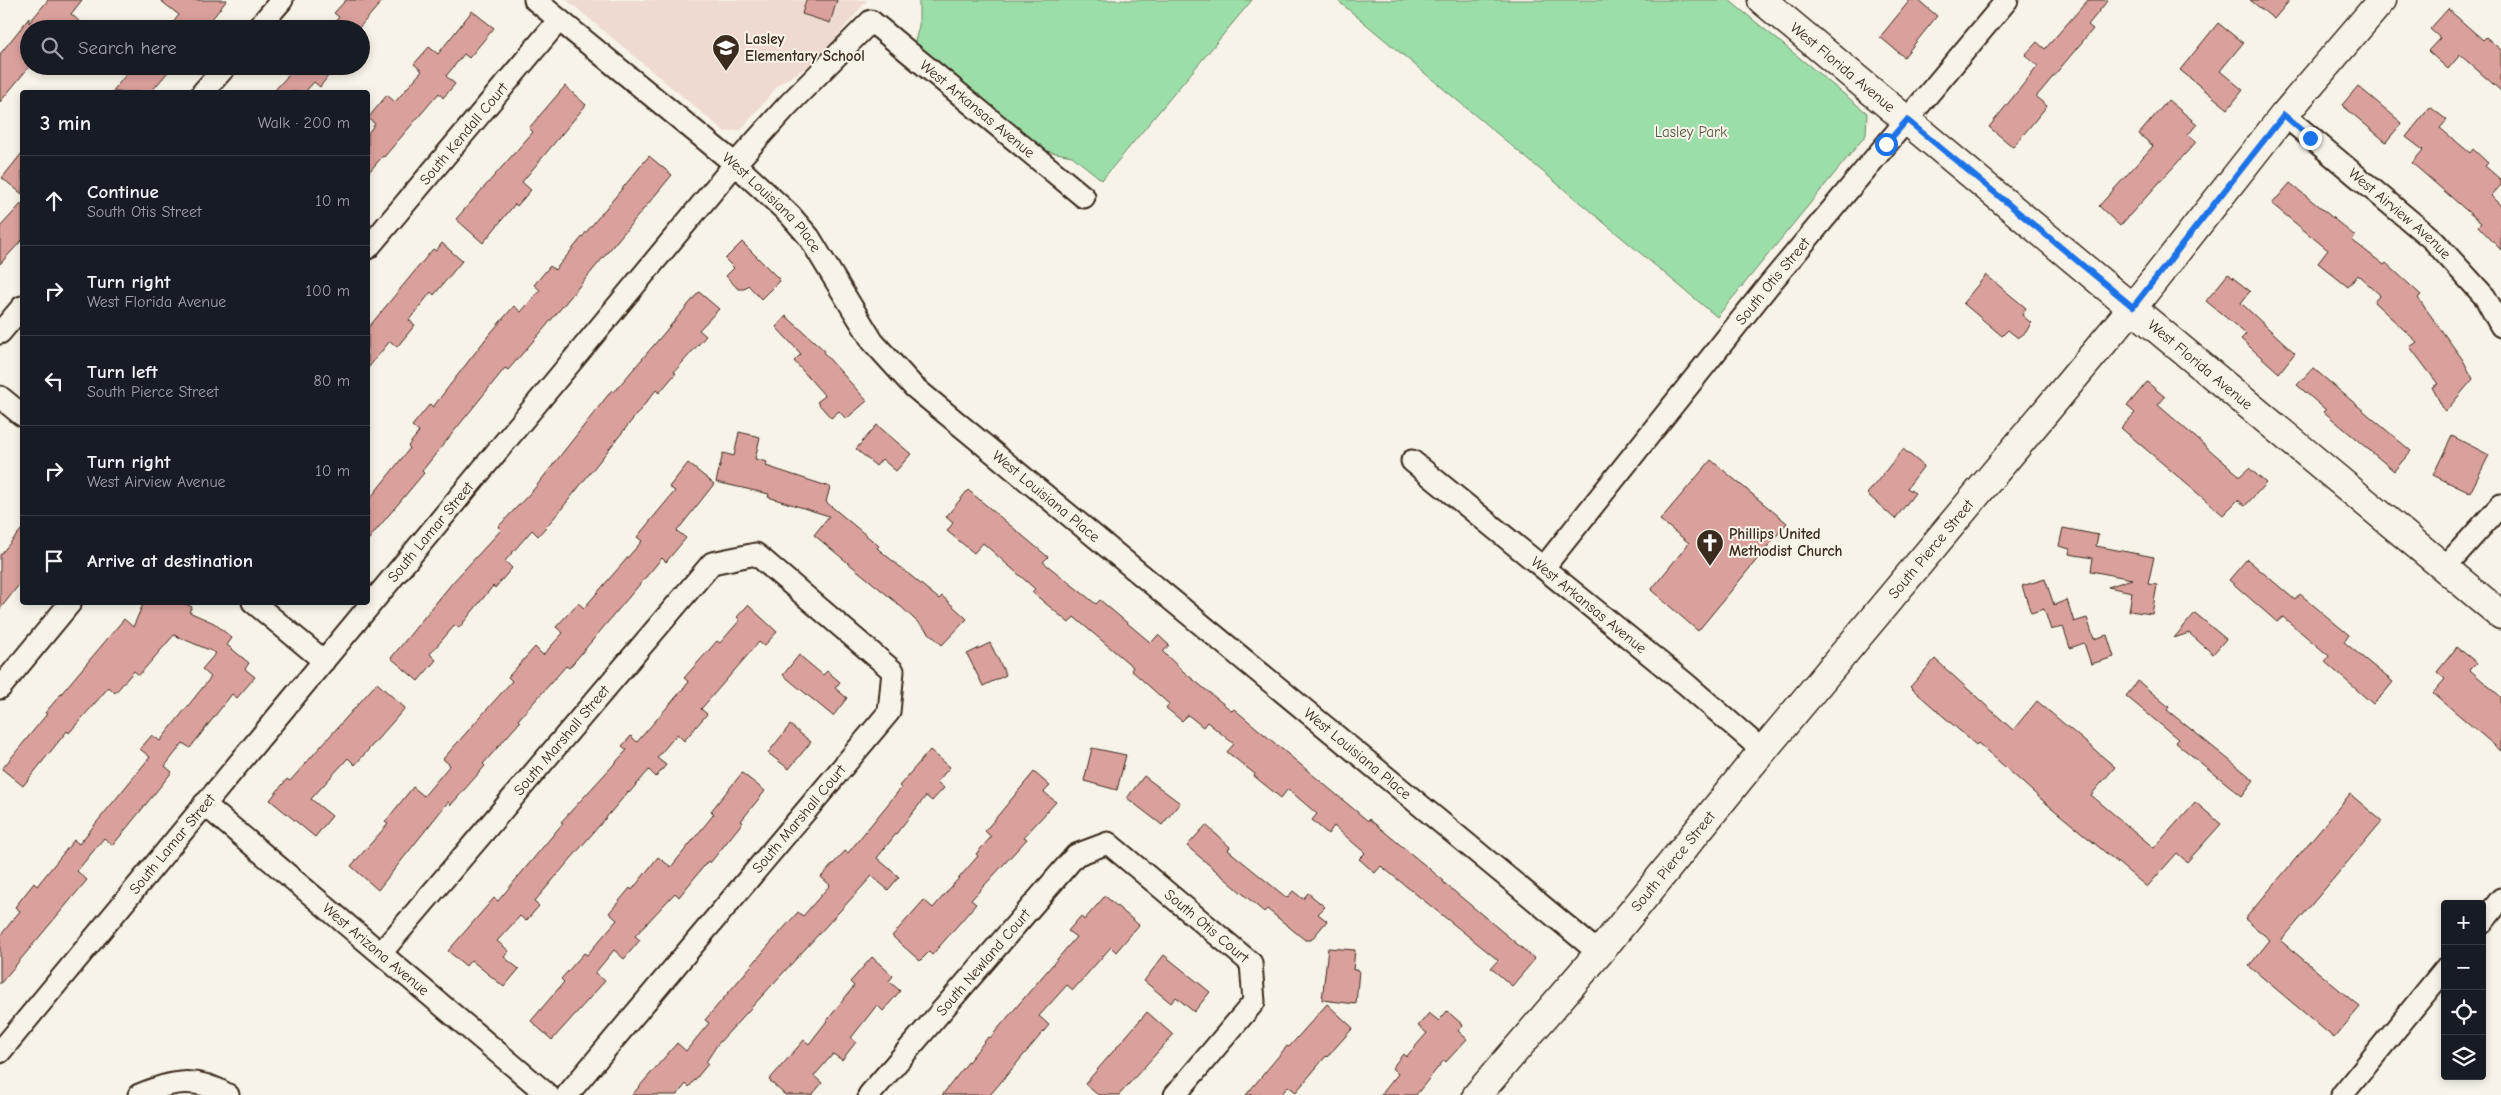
<!DOCTYPE html>
<html lang="en">
<head>
<meta charset="utf-8">
<style>
	body { margin:0; font-family:"Comic Neue",sans-serif; background:#20242c; color:#f1f3f6 }
	.controls { position:absolute; right:15px; bottom:15px; display:grid; overflow:hidden; border-radius:5px; box-shadow:0 2px 8px #0003 }
	.controls button { width:45px; height:45px; display:grid; place-items:center; padding:0; border:0; border-bottom:1px solid #363941; background:#171b24; color:#f1f3f6; font:25px sans-serif }
	.stop { position:absolute; width:15px; height:15px; margin:-11px; border:4px solid #1a73e8; border-radius:50%; background:#fff }
	.stop.end { background:#1a73e8; border-color:#fff; box-shadow:0 1px 5px #0008 }
	.list { margin:0; padding:0; list-style:none }
	h2 { display:flex; justify-content:space-between; align-items:center; height:65px; margin:0; padding:0 20px; font-size:21px }
	h2 small { font-size:16px; font-weight:400; color:#9ea1a6 }
	.list li { display:grid; grid-template-columns:32px 1fr auto; gap:15px; align-items:center; box-sizing:border-box; height:90px; padding:0 20px; border-top:1px solid #363941 }
	.list b { display:block; font-size:19px; white-space:nowrap }
	.list p { margin:0; font-size:16px; white-space:nowrap; color:#9ea1a6 }
	.list em { font-size:16px; font-style:normal; color:#9ea1a6 }
	.icon { flex:none; width:28px; height:28px; fill:none; stroke:currentColor; stroke-width:2; stroke-linecap:round; stroke-linejoin:round }
	.map { position:relative; flex:none; width:2501px; height:1095px; overflow:hidden }
	.search { position:absolute; background:#171b24; box-shadow:0 2px 8px #0003; left:20px; top:20px; width:350px; height:55px; display:flex; align-items:center; gap:12px; box-sizing:border-box; padding:0 18px; border-radius:28px; color:#9ea1a6; font-size:19px }
	.panel { position:absolute; background:#171b24; box-shadow:0 2px 8px #0003; left:20px; top:90px; width:350px; height:515px; border-radius:5px }
	.map>svg:first-child { display:block }
	.built { fill:#eedad1 }
	.green { fill:#9cdea9; stroke:#6c8464 }
	.building { fill:#daa09c; stroke:#3b2a1e }
	.lines { fill:none; stroke-linecap:round; stroke-linejoin:round }
	.street-casing { stroke:#3b2a1e; stroke-width:25 }
	.secondary-casing { stroke:#3b2a1e; stroke-width:31 }
	.street { stroke:#f7f3e8; stroke-width:21 }
	.secondary { stroke:#f7f3e8; stroke-width:28 }
	.route { stroke:#1a73e8; stroke-width:6 }
	.labels { text-anchor:middle; stroke-width:4; stroke-linejoin:round; paint-order:stroke }
	.poi-label { font-size:15px; font-weight:bold; fill:#3b2a1e; stroke:#f7f3e8; text-anchor:start }
	.street-label { font-size:15px; fill:#3b2a1e; stroke:#f7f3e8 }
	.park-label { font-size:15px; fill:#535741; stroke:#f7f3e8 }
</style>
</head>
<body>
<div class="map">
<svg width="2501" height="1095" viewBox="0 0 2501 1095">
	<rect width="100%" height="100%" fill="#f7f3e8"/>
	<filter id="ink" filterUnits="userSpaceOnUse"><feTurbulence type="fractalNoise" baseFrequency=".02" numOctaves="2"/><feDisplacementMap in="SourceGraphic" scale="10" xChannelSelector="R" yChannelSelector="G"/><feConvolveMatrix kernelMatrix="1 2 1 2 8 2 1 2 1" color-interpolation-filters="sRGB"/></filter>
	<g filter="url(#ink)">
		<path class="built" d="M567,0H867L818,60L779,84L741,130L725,132Z"/>
		<path class="green" d="M919,0H1252L1102,180L1072,156L1035,149L913,49L919,26Z
			M1337,0H1729L1867,113L1866,135L1717,317Z"/>
		<path class="building" d="M48,0H82L71,14L88,29H29V67L0,102V54L29,18V23Z
			M160,0H227L204,29H168L179,15Z
			M346,0H383L358,29H328L339,17L334,13Z
			M806,0H837L830,23L802,14Z
			M1910,0H1918L1937,16L1904,57L1880,37Z
			M2088,0H2108L2088,25L2093,29L2036,97L2047,106L2013,147L1989,127L2038,66L2025,55L2037,42L2045,49Z
			M2250,0H2290L2274,19Z
			M2448,9L2483,40L2486,37L2501,50V91L2460,55L2448,69L2428,51L2440,38L2430,29Z
			M472,11L494,28L469,58L464,54L446,76L455,84L443,98L439,93L384,157L383,156L368,173V133L375,124L368,118L387,95L395,102L422,71L414,64L429,47L438,54Z
			M2218,23L2243,43L2220,71L2243,90L2228,109L2180,70Z
			M133,66H173L151,92H112Z
			M293,66H326L325,68L331,72L320,87L314,82L305,92H273L295,68Z
			M565,86L586,105L522,182L531,190L517,206L515,204L483,243L456,219L533,132L529,128Z
			M2358,86L2402,123L2386,142L2342,105Z
			M2168,100L2197,124L2188,135L2196,142L2120,226L2099,206L2153,146L2139,134Z
			M2430,107L2447,120L2440,128L2470,153L2473,149L2488,163L2485,166L2501,180V185L2491,196L2501,206V250L2478,226L2481,223L2412,163L2423,150L2406,137Z
			M22,153V194L2,178Z
			M649,156L672,175L542,331L508,370L505,368L422,471L424,473L368,540V501L410,448L408,446L419,432L412,426L430,404L433,407L488,336L514,306L521,312L540,290L534,285L550,266L555,270Z
			M2290,183L2355,236L2352,240L2384,265L2386,263L2421,295L2418,298L2463,360L2473,379L2445,412L2432,387L2438,384L2410,347L2417,342L2374,302L2380,295L2358,275L2348,287L2318,263L2328,250L2272,204Z
			M22,203V240L0,264V227Z
			M742,242L780,280L761,299L748,285L744,289H738L726,276L734,268L725,259Z
			M442,243L462,261L434,295L431,292L409,320L415,325L397,347L390,341L368,368V328L433,249L436,251Z
			M2228,274L2250,291L2241,303L2295,353L2279,373L2241,339L2246,334L2206,301Z
			M1986,275L2026,308L2022,315L2031,323L2026,332L2018,338L2008,330L2002,336L1963,303Z
			M699,292L719,309L699,330L706,336L674,372L676,373L659,393L656,390L559,512L538,536L532,530L505,561L512,568L495,588L493,586L459,628L455,625L430,654L436,660L418,681L391,658L453,582L501,530L498,527L534,489L612,390L614,392Z
			M786,316L825,351L824,353L867,401L846,419L839,411L831,418L817,402L825,396L794,361L801,354L776,327Z
			M2313,368L2411,451L2394,471L2324,412L2326,410L2297,385Z
			M2147,382L2165,397L2158,405L2240,476L2249,468L2266,483L2245,506L2238,500L2223,515L2121,428L2135,413L2127,406Z
			M877,425L911,454L896,471L882,459L876,466L856,449Z
			M739,432L760,437L755,459L767,462L766,466L830,487L826,502L879,546L877,548L939,599L942,596L967,619L942,645L897,603L814,535L829,516L768,497L769,494L716,482L723,453L734,456Z
			M2452,436L2489,455L2470,493L2433,475Z
			M1903,449L1924,466L1907,488L1915,493L1895,519L1867,494Z
			M1711,460L1787,523L1698,631L1651,590L1689,543L1660,520Z
			M688,463L714,484L677,531L686,538L666,562L662,558L569,668L566,666L518,720L520,722L483,764L485,766L451,805L448,802L378,890L351,866L388,824L385,822L413,787L424,796L450,765L443,759L512,681L508,677L535,647L543,655L563,633L556,627L578,603L584,608L642,541L637,537L675,491L669,487Z
			M968,490L1048,557L1043,562L1096,604L1100,600L1151,643L1158,635L1169,645L1163,652L1184,672L1232,711L1234,709L1368,821L1369,819L1444,881L1443,882L1535,959L1512,986L1491,968L1498,960L1381,866L1375,873L1359,859L1365,853L1334,826L1328,834L1312,820L1317,814L1288,789L1281,798L1254,776L1255,774L1227,752L1234,744L1207,722L1203,727L1188,715L1182,721L1166,708L1169,704L1131,670L1133,667L1074,617L1069,623L1032,592L1035,589L983,543L974,553L947,531L953,523L946,517Z
			M2063,528L2098,535L2096,546L2154,557L2148,584L2157,585L2152,614L2129,611L2132,592L2108,587L2132,579L2091,571L2093,558L2069,554L2070,549L2059,546Z
			M22,529V581L0,609V555Z
			M2247,559L2295,600L2300,594L2349,635L2344,642L2393,682L2384,693L2373,704L2325,662L2329,656L2283,617L2277,622L2229,580Z
			M2045,579L2054,605L2067,600L2074,622L2087,618L2094,639L2107,635L2114,657L2091,664L2084,643L2070,648L2063,626L2051,630L2044,609L2031,613L2022,586Z
			M144,602H182L192,607L189,612L214,623L232,638L227,645L249,663L245,669L255,677L237,698L232,694L190,748L183,743L165,766L172,772L113,845L104,838L77,871L87,880L0,984V936L20,911L15,907L34,883L37,886L74,840L79,844L150,757L140,749L152,735L160,741L211,677L202,669L216,653L174,635L139,675L134,671L115,693L109,687L69,733L67,731L23,786L2,769L47,714L45,713L124,619L133,627Z
			M748,605L777,632L764,646L759,642L701,709L707,714L684,741L677,734L657,758L666,765L656,777L649,770L629,793L628,792L534,902L539,906L526,921L520,916L497,941L509,951L504,957L519,969L504,987L471,960L466,966L448,951L494,898L498,901L563,823L561,822L627,750L622,746L631,736L637,742L689,682L684,678L717,641L720,643L740,620L737,617Z
			M2195,613L2226,639L2213,654L2189,633L2174,638Z
			M990,643L1006,675L983,686L967,654Z
			M2457,647L2477,663L2470,670L2501,697V751L2433,693L2445,679L2437,672Z
			M799,655L823,675L827,671L840,682L835,688L847,698L833,716L783,675Z
			M1935,659L2013,730L2037,701L2115,767L2091,795L2154,848L2195,802L2221,824L2187,862L2177,853L2147,887L2041,799L1978,743L1976,745L1910,687Z
			M2138,681L2169,707L2167,710L2254,780L2242,796L2175,742L2178,739L2126,696Z
			M377,683L405,708L355,765L348,758L311,799L332,816L315,837L270,800L287,779L290,781Z
			M790,725L811,742L789,769L768,753Z
			M1092,748L1126,755L1117,790L1084,781Z
			M930,750L950,767L937,782L944,788L932,801L926,796L877,858L899,877L888,890L872,876L717,1045L706,1062L708,1064L689,1087L686,1084L677,1095H632L677,1043L686,1051L709,1023L705,1020L775,938L798,912L803,916L830,885L821,877L845,851L848,853L901,788L899,786Z
			M1034,772L1050,786L1044,792L1056,802L1024,837L1027,839L971,900L976,904L932,955L929,952L920,961L892,936L924,900L933,908L978,856L976,854L991,837L985,831Z
			M742,773L765,791L741,821L743,822L710,863L708,861L679,897L675,893L635,936L640,940L624,959L614,950L595,973L605,981L552,1040L531,1021L564,982L561,979L584,953L587,955L617,920L609,913L630,888L632,890L658,857L671,867L714,814L711,811Z
			M1144,776L1180,803L1162,825L1127,798Z
			M2350,794L2382,821L2281,941L2360,1007L2334,1038L2249,966L2270,940L2245,919Z
			M1206,825L1230,847L1228,850L1287,898L1293,891L1303,899L1308,893L1325,907L1318,914L1327,921L1311,940H1305L1267,909L1264,912L1187,846Z
			M1105,896L1139,925L1116,952L1111,947L1073,990L1067,985L1039,1016L1049,1025L990,1095H942L988,1037L990,1038L1076,937L1068,931L1081,916L1084,920Z
			M1328,948L1355,950L1353,970H1359L1356,1004L1322,1000Z
			M1164,955L1210,992L1194,1012L1176,997L1171,1003L1144,981Z
			M872,957L893,976L889,981L900,991L883,1011L877,1005L851,1038L856,1042L842,1060L833,1054L814,1076L822,1083L812,1095H785L769,1080L804,1040L809,1044L854,986L850,982Z
			M1327,1004L1353,1028L1327,1057L1326,1056L1296,1092L1288,1086L1281,1095H1246L1287,1046L1289,1047Z
			M1447,1011L1463,1025L1458,1031L1467,1039L1446,1062L1444,1060L1416,1095H1381L1398,1074L1392,1068L1403,1054L1406,1057L1427,1033L1418,1026L1429,1013L1439,1021Z
			M1147,1012L1173,1035L1119,1095H1098L1085,1084Z"/>
		<g class="lines">
			<defs>
				<g id="street">
					<path id="s1" d="M535,0L735,164L790,215L809,237L873,342L914,387L1599,953"/>
					<path d="M257,29L282,0"/>
					<path d="M203,92L226,66"/>
					<path id="s2" d="M2284,115L2433,240L2485,297L2501,326"/>
					<path id="s3" d="M368,248L559,20"/>
					<path d="M0,333L22,307"/>
					<path d="M0,397L22,415"/>
					<path id="s4" d="M1412,461L1686,684L1763,751"/>
					<path id="s5" d="M1544,567L1768,286L2007,0"/>
					<path d="M2445,567L2501,505"/>
					<path d="M253,602L324,661"/>
					<path d="M0,688L71,602"/>
					<path id="s6" d="M204,804L548,1095"/>
					<path d="M2482,923L2501,899"/>
					<path id="s7" d="M381,953L712,563L756,554L893,671L889,712L567,1095"/>
					<path id="s8" d="M0,1052L735,164L787,106L871,21L1084,197"/>
					<path d="M139,1095C171,1081 196,1076 228,1095"/>
					<path id="s9" d="M869,1095L1076,855L1108,843L1251,963L1254,1002L1175,1095"/>
					<path d="M2342,1095L2445,969"/>
				</g>
				<g id="secondary">
					<path id="s10" d="M1762,0L2501,615"/>
					<path id="s11" d="M1477,1095L1599,953L1750,766L2133,307L2284,115L2382,0"/>
				</g>
			</defs>
			<use href="#street" class="street-casing"/>
			<use href="#secondary" class="secondary-casing"/>
			<use href="#street" class="street"/>
			<use href="#secondary" class="secondary"/>
		</g>
	</g>
	<g class="lines" filter="url(#ink)">
		<path class="route" d="M1886,144L1907,120L2133,307L2284,115L2310,138"/>
	</g>
	<defs>
		<symbol id="school-pin" viewBox="-11 -11 22 30"><path d="M0 17L-7.5 6A9.5 9.5 0 1 1 7.5 6Z" fill="#3b2a1e" stroke="#f7f3e8"/><path d="M0-5L7-2L0 1L-7-2ZM-4 1L0 2.5L4 1V4Q0 6-4 4Z" fill="#fff"/></symbol>
		<symbol id="church-pin" viewBox="-11 -11 22 30"><path d="M0 17L-7.5 6A9.5 9.5 0 1 1 7.5 6Z" fill="#3b2a1e" stroke="#f7f3e8"/><path d="M-1.2-6h2.4v3.5h3.3v2.4h-3.3V6h-2.4V-.1h-3.3v-2.4h3.3Z" fill="#fff"/></symbol>
	</defs>
	<g fill-rule="evenodd">
		<use href="#school-pin" x="710" y="32" width="32" height="43"/>
		<use href="#church-pin" x="1694" y="527" width="32" height="43"/>
	</g>
	<g class="labels">
		<g class="poi-label">
			<text x="745" y="44">Lasley<tspan x="745" dy="17">Elementary School</tspan></text>
			<text x="1729" y="539">Phillips United<tspan x="1729" dy="17">Methodist Church</tspan></text>
		</g>
		<g class="street-label">
			<text dy="5" stroke="none"><textPath href="#s10" startOffset="105">West Florida Avenue</textPath></text>
			<text dy="5" stroke="none"><textPath href="#s8" startOffset="1488">West Arkansas Avenue</textPath></text>
			<text dy="5" stroke="none"><textPath href="#s3" startOffset="149">South Kendall Court</textPath></text>
			<text dy="5" stroke="none"><textPath href="#s1" startOffset="312">West Louisiana Place</textPath></text>
			<text dy="5" stroke="none"><textPath href="#s2" startOffset="152">West Airview Avenue</textPath></text>
			<text dy="5" stroke="none"><textPath href="#s5" startOffset="366">South Otis Street</textPath></text>
			<text dy="5" stroke="none"><textPath href="#s10" startOffset="570">West Florida Avenue</textPath></text>
			<text dy="5" stroke="none"><textPath href="#s1" startOffset="718">West Louisiana Place</textPath></text>
			<text dy="5" stroke="none"><textPath href="#s8" startOffset="675">South Lamar Street</textPath></text>
			<text dy="5" stroke="none"><textPath href="#s11" startOffset="710">South Pierce Street</textPath></text>
			<text dy="5" stroke="none"><textPath href="#s4" startOffset="228">West Arkansas Avenue</textPath></text>
			<text dy="5" stroke="none"><textPath href="#s7" startOffset="279">South Marshall Street</textPath></text>
			<text dy="5" stroke="none"><textPath href="#s1" startOffset="1122">West Louisiana Place</textPath></text>
			<text transform="translate(799 819) rotate(-50)" y="5">South Marshall Court</text>
			<text dy="5" stroke="none"><textPath href="#s8" startOffset="270">South Lamar Street</textPath></text>
			<text dy="5" stroke="none"><textPath href="#s11" startOffset="305">South Pierce Street</textPath></text>
			<text dy="5" stroke="none"><textPath href="#s9" startOffset="480">South Otis Court</textPath></text>
			<text dy="5" stroke="none"><textPath href="#s6" startOffset="225">West Arizona Avenue</textPath></text>
			<text dy="5" stroke="none"><textPath href="#s9" startOffset="175">South Newland Court</textPath></text>
		</g>
		<g class="park-label">
			<text x="1691" y="137">Lasley Park</text>
		</g>
	</g>
</svg>
<div class="controls">
<button>+</button>
<button>−</button>
<button><svg class="icon" aria-label="locate" viewBox="0 0 24 24"><circle cx="12" cy="12" r="6"/><path d="M12 2v4M12 18v4M2 12h4M18 12h4"/></svg></button>
<button><svg class="icon" aria-label="layers" viewBox="0 0 24 24"><path d="M12 4l9 5-9 5-9-5zM3 14l9 5 9-5"/></svg></button>
</div>
<div class="stop" style="left:1886px;top:144px"></div>
<div class="stop end" style="left:2310px;top:138px"></div>
<div class="search"><svg class="icon" aria-label="search" viewBox="0 0 24 24"><circle cx="10" cy="10" r="6"/><path d="M15 15l6 6"/></svg>Search here</div>
<section class="panel">
<h2>3 min<small>Walk · 200 m</small></h2>
<ul class="list">
<li><svg class="icon" aria-label="ahead" viewBox="0 0 24 24"><path d="M12 20V5M6 11l6-6 6 6"/></svg><div><b>Continue</b><p>South Otis Street</p></div><em>10 m</em></li>
<li><svg class="icon" aria-label="right" viewBox="0 0 24 24"><path d="M7 20v-9h11M14 6l5 5-5 5"/></svg><div><b>Turn right</b><p>West Florida Avenue</p></div><em>100 m</em></li>
<li><svg class="icon" aria-label="left" viewBox="0 0 24 24"><path d="M17 20v-9H6M10 6l-5 5 5 5"/></svg><div><b>Turn left</b><p>South Pierce Street</p></div><em>80 m</em></li>
<li><svg class="icon" aria-label="right" viewBox="0 0 24 24"><path d="M7 20v-9h11M14 6l5 5-5 5"/></svg><div><b>Turn right</b><p>West Airview Avenue</p></div><em>10 m</em></li>
<li><svg class="icon" aria-label="arrive" viewBox="0 0 24 24"><path d="M6 21V4h12l-3 4 3 4H6"/></svg><div><b>Arrive at destination</b></div></li>
</ul>
</section>
</div>
</body>
</html>
